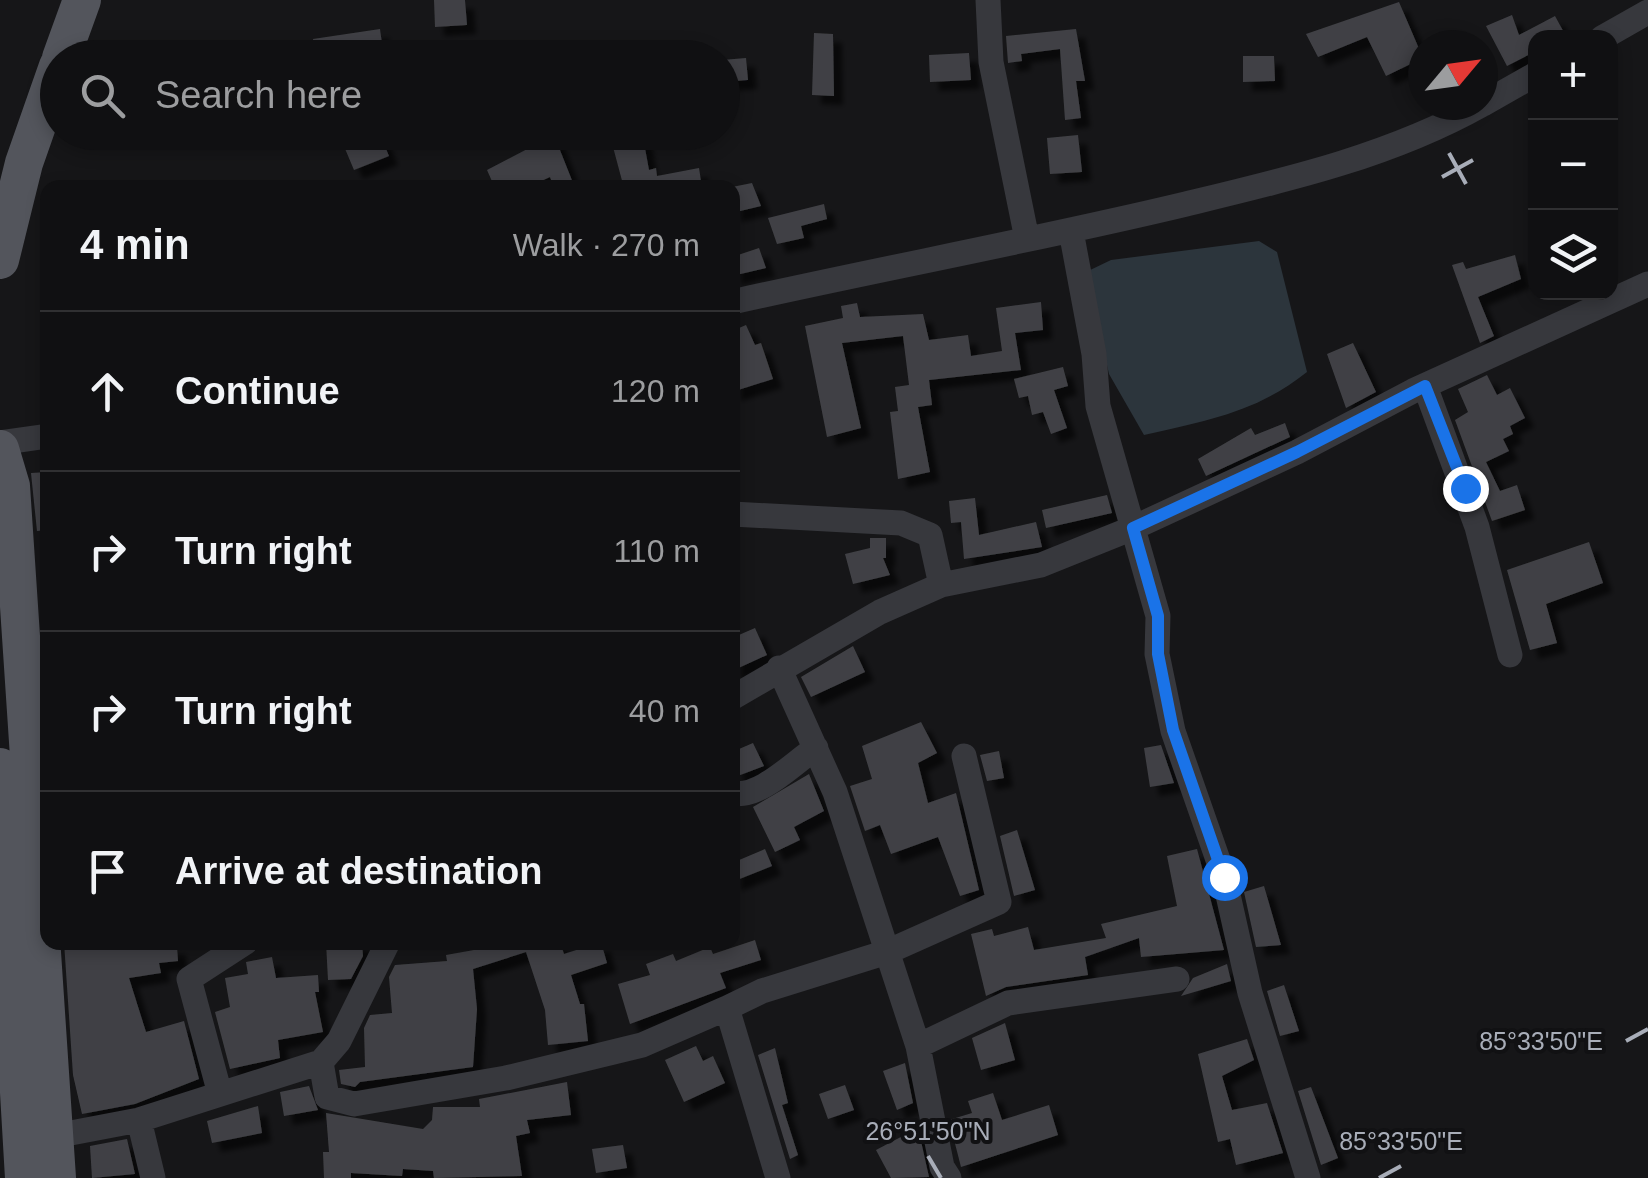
<!DOCTYPE html>
<html lang="en">
<head>
<meta charset="utf-8">
<style>
	body { margin:0; font-family:Helvetica,sans-serif; background:#19191b; color:#f1f3f6 }
	.controls { position:absolute; right:30px; top:30px; display:grid; overflow:hidden; border-radius:20px; box-shadow:0 5px 15px #0003 }
	.controls button { width:90px; height:90px; display:grid; place-items:center; padding:0; border:0; border-bottom:2px solid #303032; background:#101012; color:#f1f3f6; font:50px sans-serif }
	.compass { position:absolute; left:1408px; top:30px; width:90px; height:90px; border-radius:50%; background:#101012; box-shadow:0 5px 15px #0003; rotate:61deg }
	.stop { position:absolute; width:30px; height:30px; margin:-22px; border:8px solid #1a73e8; border-radius:50%; background:#fff }
	.stop.end { background:#1a73e8; border-color:#fff; box-shadow:0 2px 10px #0008 }
	.list { margin:0; padding:0; list-style:none }
	h2 { display:flex; justify-content:space-between; align-items:center; height:130px; margin:0; padding:0 40px; font-size:42px }
	h2 small { font-size:32px; font-weight:400; color:#9c9d9f }
	.list li { display:grid; grid-template-columns:65px 1fr auto; gap:30px; align-items:center; box-sizing:border-box; height:160px; padding:0 40px; border-top:2px solid #303032 }
	.list b { display:block; font-size:38px; white-space:nowrap }
	.list em { font-size:32px; font-style:normal; color:#9c9d9f }
	.icon { flex:none; width:55px; height:55px; fill:none; stroke:currentColor; stroke-width:2; stroke-linecap:round; stroke-linejoin:round }
	.map { position:relative; flex:none; width:1648px; height:1178px; overflow:hidden }
	.search { position:absolute; background:#101012; box-shadow:0 5px 15px #0003; left:40px; top:40px; width:700px; height:110px; display:flex; align-items:center; gap:25px; box-sizing:border-box; padding:0 35px; border-radius:55px; color:#9c9d9f; font-size:38px }
	.panel { position:absolute; background:#101012; box-shadow:0 5px 15px #0003; left:40px; top:180px; width:700px; height:770px; border-radius:20px }
	.map>svg:first-child { display:block }
	.water { fill:#2c353c }
	.building { fill:#404145; filter:url(#shadow) }
	.lines { fill:none; stroke-linecap:round; stroke-linejoin:round }
	.minor { stroke:#37383d; stroke-width:25 }
	.primary { stroke:#53555c; stroke-width:38 }
	.route { stroke:#1a73e8; stroke-width:12 }
	.ticks { fill:none; stroke:#a8adb8; stroke-width:4 }
	.ticks-label { font-size:25px; text-anchor:middle; fill:#a8adb8; stroke:#111113; stroke-width:8; stroke-linejoin:round; paint-order:stroke }
</style>
</head>
<body>
<div class="map">
<svg width="1648" height="1178" viewBox="0 0 1648 1178">
	<defs>
		<filter id="shadow"><feDropShadow dx="9" dy="9" stdDeviation="2.5" flood-color="#0009"/></filter>
	</defs>
	<rect width="100%" height="100%" fill="#161618"/>
	<path class="water" d="M1259,241L1277,252L1307,372C1255,413 1208,420 1144,435L1109,374L1086,272L1111,260Z"/>
	<path class="building" d="M434,0H465L467,25L435,27Z
		M1399,2L1423,58L1386,76L1367,37L1318,57L1306,34Z
		M1512,15L1519,35L1555,16L1567,38H1536V51L1507,66L1486,26Z
		M380,29L384,58H316L313,39Z
		M1076,29L1085,81H1076L1081,118L1065,120L1060,49L1021,54L1022,61L1008,63L1006,36Z
		M814,33L833,34L834,96L812,95Z
		M969,53L971,80L930,82L929,55Z
		M1243,56H1274L1275,81L1243,82Z
		M746,58L748,80L722,82V60Z
		M338,132H379L389,156L354,170Z
		M609,132H642L649,170L656,168L657,176L699,168L702,188H624Z
		M554,135L575,188H554L550,177L526,188H495L487,170Z
		M1078,135L1082,172L1050,174L1047,138Z
		M752,183L761,206L732,213V187Z
		M824,204L827,219L801,226L804,238L777,244L768,218Z
		M759,248L766,268L732,276V257Z
		M1515,255L1521,279L1478,297L1494,336L1480,343L1452,265L1463,262L1466,269Z
		M1041,302L1043,330L1015,333L1021,370L929,380L932,405L918,407L930,472L898,479L890,412L898,411L895,387L909,385L903,336L842,343L861,428L827,437L805,326L843,318L841,306L857,303L860,317L923,314L929,340L968,335L971,356L1002,351L996,308Z
		M746,325L755,345L761,343L773,379L732,392V331Z
		M1353,343L1376,392L1346,408L1327,354Z
		M1063,367L1068,386L1054,390L1067,428L1051,434L1043,412L1032,415L1028,396L1019,398L1014,379Z
		M1487,375L1497,395L1510,388L1525,418L1510,426L1513,434L1503,439L1509,451L1486,462L1500,491L1517,485L1525,510L1492,521L1455,420L1468,412L1458,389Z
		M1285,423L1290,437L1206,476L1198,459L1251,428L1255,435Z
		M48,472V530L37,531L31,473Z
		M1107,495L1112,513L1046,528L1042,510Z
		M975,498L979,535L1036,522L1042,547L964,559L961,522L951,523L949,501Z
		M870,538H886V558H883L890,575L853,584L845,554L870,548Z
		M1589,542L1603,583L1546,604L1557,643L1530,650L1507,570Z
		M755,628L767,655L732,671V638Z
		M853,646L865,672L811,697L801,677Z
		M921,722L937,753L918,763L928,803L956,793L979,890L960,896L938,837L891,854L880,825L865,831L850,786L872,779L862,746Z
		M753,743L764,766L735,777L732,752Z
		M1161,745L1174,783L1150,787L1144,748Z
		M999,751L1004,778L987,781L980,755Z
		M809,774L824,811L794,827L800,840L775,852L753,807Z
		M1017,830L1035,890L1014,896L1000,836Z
		M765,849L772,866L732,882V863Z
		M1197,849L1224,950L1141,957L1139,938L1085,957L1088,975L1006,987L986,996L971,934L992,929L994,936L1028,927L1034,950L1106,938L1101,924L1177,906L1167,856Z
		M1264,886L1281,945L1256,947L1244,892Z
		M755,940L761,960L720,973L726,988L630,1024L618,984L650,975L646,964L673,954L676,961L710,947L713,954Z
		M64,942L177,946L178,961L159,963L161,973L129,978L146,1032L184,1021L199,1079L135,1104L82,1114L73,1075Z
		M326,942H362L363,956L351,979L328,980Z
		M471,942H560L564,954L601,942L607,963L571,975L580,1004H584L588,1041L548,1045L545,1010L526,952L473,969L477,1009L473,1067L360,1082L355,1087L341,1084L339,1070L365,1067L364,1028L370,1015L392,1013L389,977L395,965L447,961L446,955L474,950Z
		M272,957L276,978L318,975L319,992H315L323,1032L278,1040L280,1058L230,1069L215,1012L230,1007L225,978L248,974L246,962Z
		M1227,964L1231,981L1181,996L1193,978Z
		M1284,985L1299,1031L1280,1036L1267,991Z
		M1005,1023L1015,1060L981,1070L972,1038Z
		M1247,1039L1254,1060L1222,1076L1232,1110L1267,1103L1283,1153L1236,1165L1230,1139L1218,1142L1198,1054Z
		M696,1046L703,1061L713,1056L725,1083L684,1102L665,1060Z
		M775,1048L788,1103L782,1105L798,1155L790,1159L758,1055Z
		M905,1063L913,1103L897,1110L883,1071Z
		M567,1082L571,1115L527,1120L530,1133L516,1136L522,1176L434,1178L433,1171L403,1169L402,1176L351,1173V1178H324L323,1152H329L326,1113L423,1129L432,1120L433,1107H480L479,1099Z
		M845,1085L854,1110L828,1119L819,1094Z
		M309,1086L318,1110L284,1116L280,1092Z
		M1311,1087L1338,1158L1321,1165L1298,1091Z
		M993,1093L1002,1120L1049,1105L1058,1135L961,1167L949,1120L972,1113L968,1101Z
		M258,1106L262,1133L212,1143L207,1121Z
		M918,1128L929,1177L891,1178L876,1150Z
		M127,1139L135,1174L92,1178L90,1146Z
		M623,1145L627,1168L596,1173L592,1149Z"/>
	<g class="lines">
		<path class="minor" d="M988,0L991,62L1027,239
			M1602,38L1648,12
			M1483,104L1536,74
			M1071,231L1094,354L1098,406L1158,616L1157,654L1173,731L1224,877L1250,993L1308,1178
			M732,302C883,268 1036,240 1186,204C1286,180 1390,156 1481,105
			M1425,386L1477,527L1510,655
			M0,443L48,436
			M732,514L901,523L930,535L941,585
			M779,668L835,792L918,1046L942,1167L949,1178
			M732,698L880,612L941,585L1041,565L1133,528L1297,452L1413,391L1648,284
			M732,793C760,799 794,762 816,748
			M727,1008L762,991L887,952L999,902L964,756
			M918,1046L1008,1003L1177,979
			M321,1062L327,1097L354,1104L506,1078L642,1045L727,1008L778,1178
			M220,1094L189,979L246,942
			M139,1120L153,1178
			M55,1136L139,1120L321,1062L339,1041L388,942"/>
		<path class="primary" d="M61,58L82,0
			M0,260L24,163L58,66
			M0,449L11,486L57,1178
			M0,767L24,1178"/>
	</g>
	<g class="lines">
		<path class="route" d="M1224,877L1173,730L1158,654V616L1133,528L1297,452L1425,386L1465,488"/>
	</g>
	<path class="ticks" d="M1449,153L1466,184M1442,177L1473,160M1626,1041L1648,1029M928,1156L941,1178M1379,1178L1401,1166"/>
	<g class="ticks-label">
		<text x="1541" y="1050">85°33'50"E</text>
		<text x="928" y="1140">26°51'50"N</text>
		<text x="1401" y="1150">85°33'50"E</text>
	</g>
</svg>
<div class="controls">
<button>+</button>
<button>−</button>
<button><svg class="icon" aria-label="layers" viewBox="0 0 24 24"><path d="M12 4l9 5-9 5-9-5zM3 14l9 5 9-5"/></svg></button>
</div>
<svg class="compass" viewBox="-18 -18 36 36"><path d="M0-13l5 13h-10z" fill="#e53935"/><path d="M0 13l5-13h-10z" fill="#9c9d9f"/></svg>
<div class="stop" style="left:1224px;top:877px"></div>
<div class="stop end" style="left:1465px;top:488px"></div>
<div class="search"><svg class="icon" aria-label="search" viewBox="0 0 24 24"><circle cx="10" cy="10" r="6"/><path d="M15 15l6 6"/></svg>Search here</div>
<section class="panel">
<h2>4 min<small>Walk · 270 m</small></h2>
<ul class="list">
<li><svg class="icon" aria-label="ahead" viewBox="0 0 24 24"><path d="M12 20V5M6 11l6-6 6 6"/></svg><div><b>Continue</b></div><em>120 m</em></li>
<li><svg class="icon" aria-label="right" viewBox="0 0 24 24"><path d="M7 20v-9h11M14 6l5 5-5 5"/></svg><div><b>Turn right</b></div><em>110 m</em></li>
<li><svg class="icon" aria-label="right" viewBox="0 0 24 24"><path d="M7 20v-9h11M14 6l5 5-5 5"/></svg><div><b>Turn right</b></div><em>40 m</em></li>
<li><svg class="icon" aria-label="arrive" viewBox="0 0 24 24"><path d="M6 21V4h12l-3 4 3 4H6"/></svg><div><b>Arrive at destination</b></div></li>
</ul>
</section>
</div>
</body>
</html>
